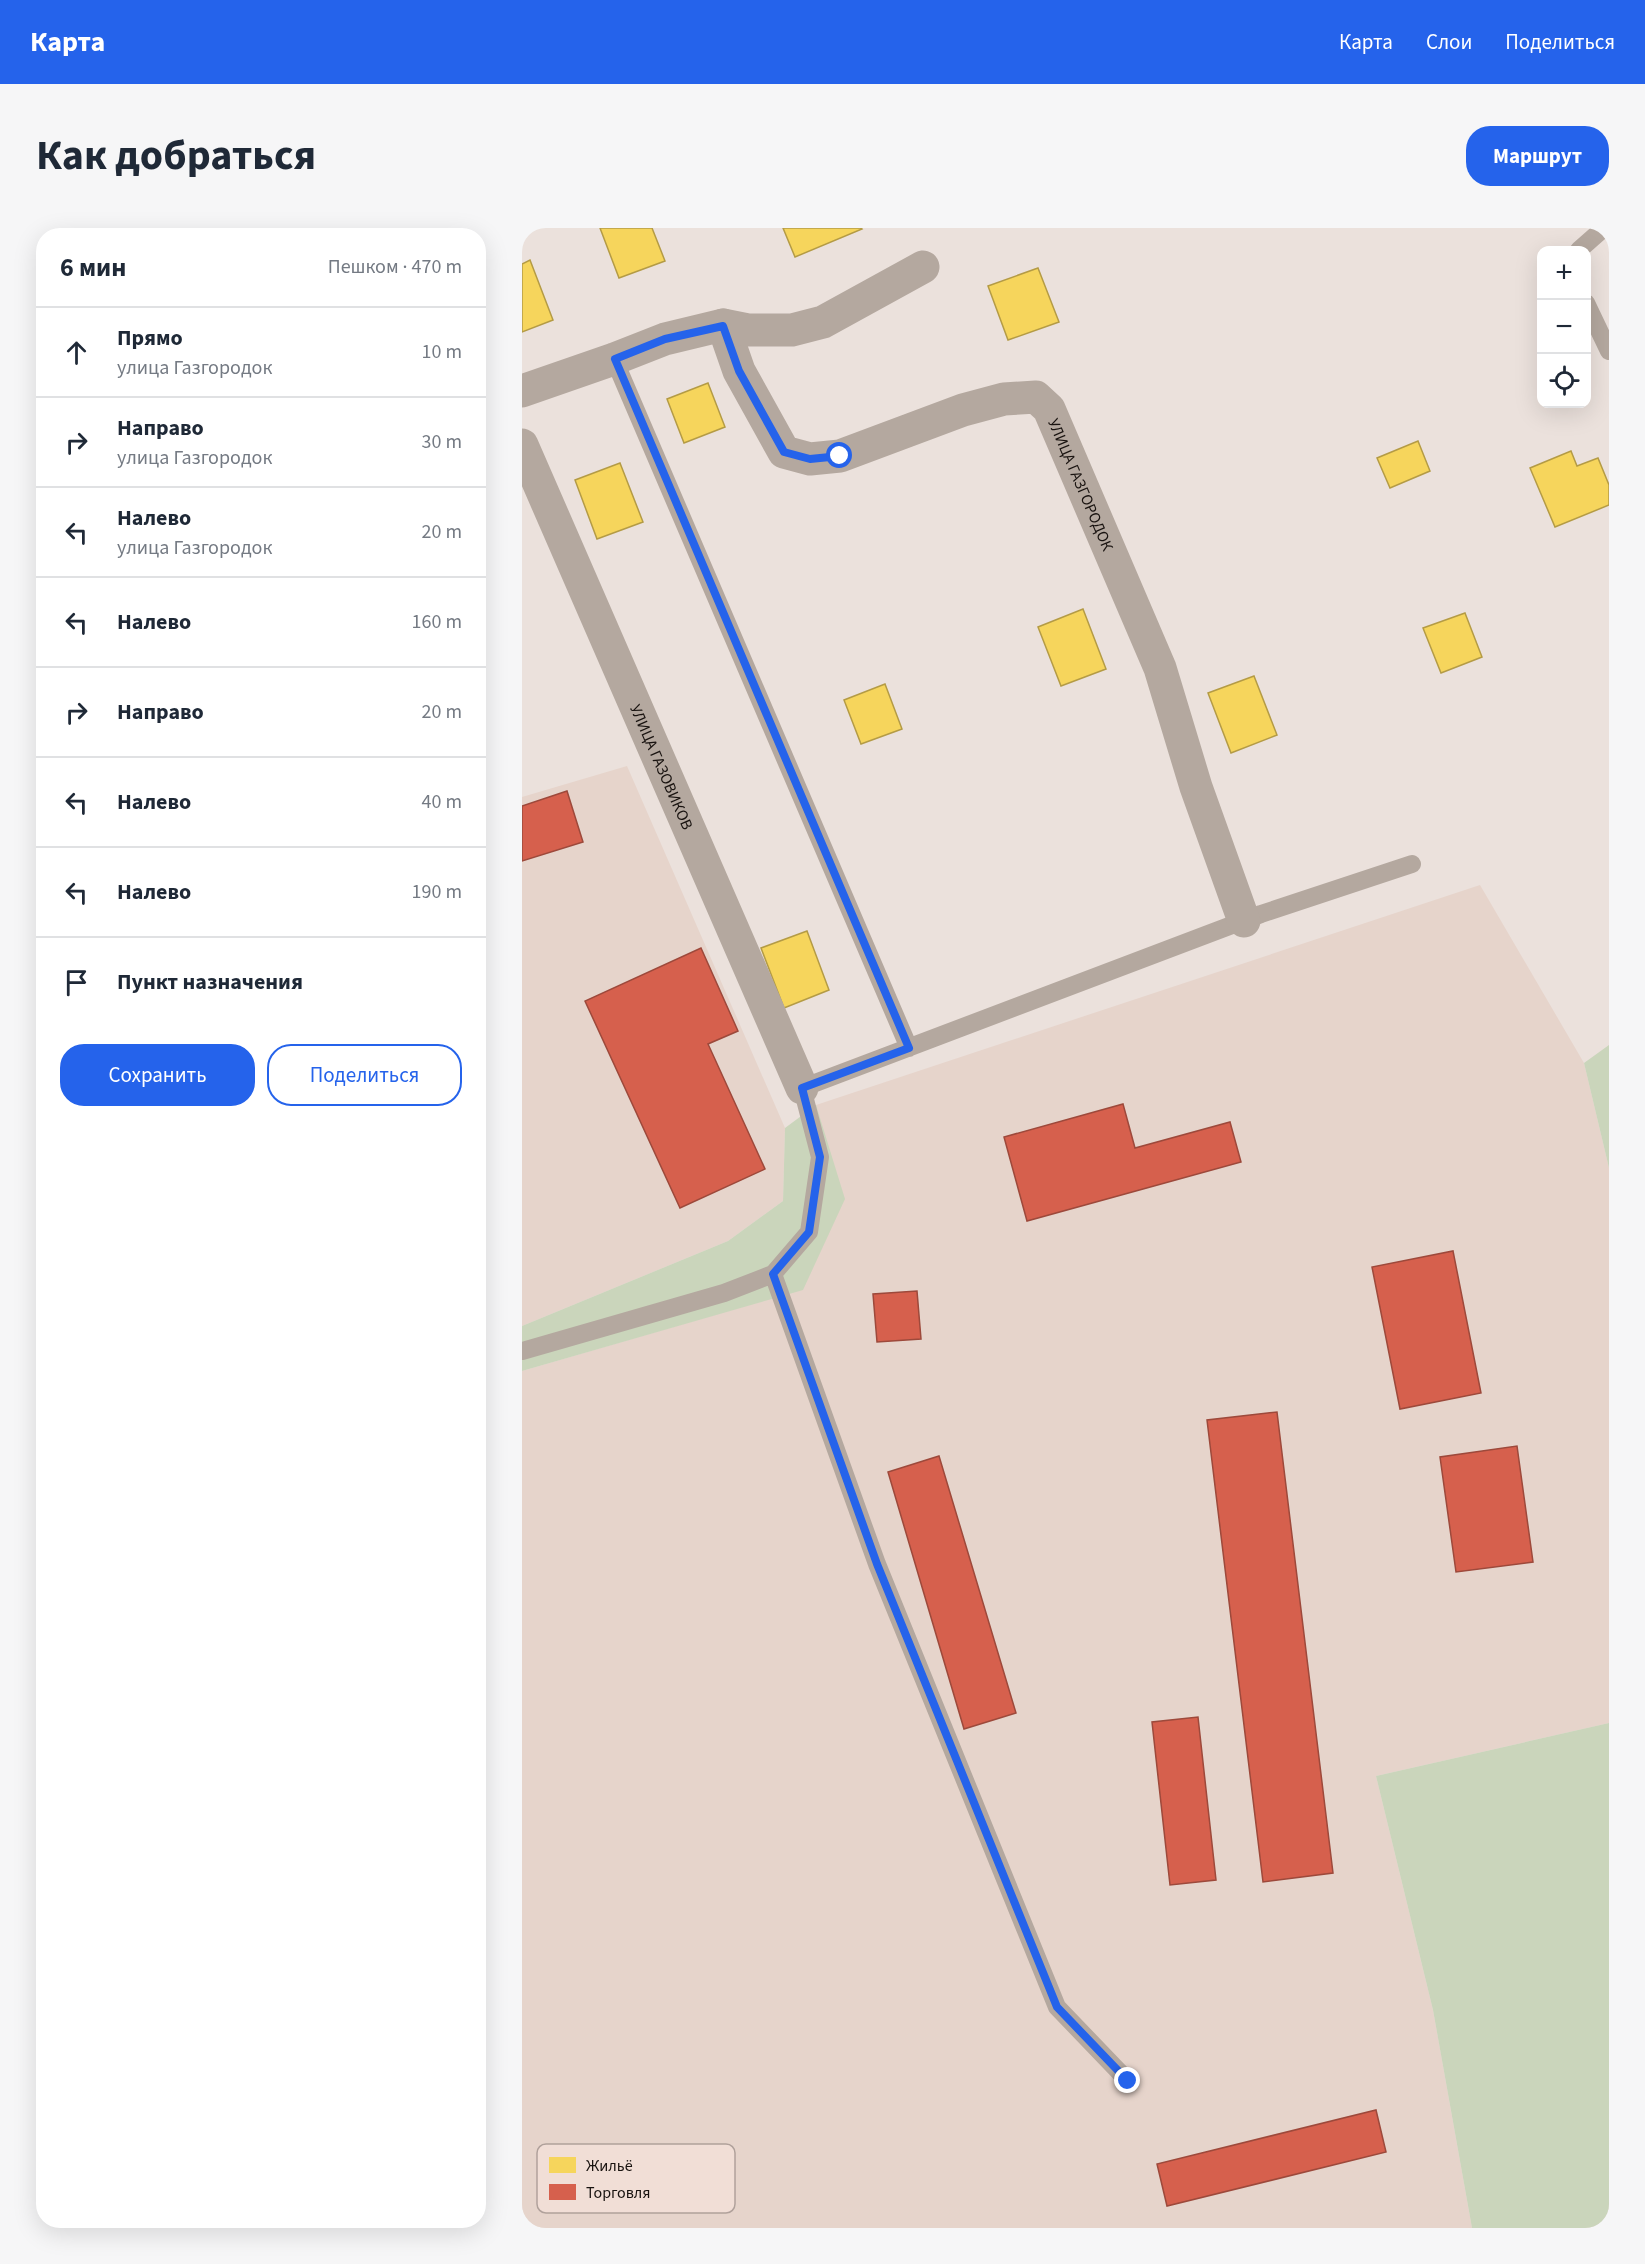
<!DOCTYPE html>
<html lang="ru">
<head>
<meta charset="utf-8">
<style>
	body { margin:0; font-family:"Source Sans 3",sans-serif; background:#f6f6f7; color:#1f2937 }
	.controls { position:absolute; right:18px; top:18px; display:grid; overflow:hidden; border-radius:12px; box-shadow:0 6px 24px #0002 }
	.controls button { width:54px; height:54px; display:grid; place-items:center; padding:0; border:0; border-bottom:2px solid #e0e1e3; background:#fff; color:#1f2937; font:30px sans-serif }
	.stop { position:absolute; width:18px; height:18px; margin:-14px; border:4px solid #2563eb; border-radius:50%; background:#fff }
	.stop.end { background:#2563eb; border-color:#fff; box-shadow:0 2px 6px #0008 }
	.list { margin:0; padding:0; list-style:none }
	h2 { display:flex; justify-content:space-between; align-items:center; height:78px; margin:0; padding:0 24px; font-size:26px }
	h2 small { font-size:20px; font-weight:400; color:#747a83 }
	.list li { display:grid; grid-template-columns:39px 1fr auto; gap:18px; align-items:center; box-sizing:border-box; height:90px; padding:0 24px; border-top:2px solid #e0e1e3 }
	.list b { display:block; font-size:22px; white-space:nowrap }
	.list p { margin:0; font-size:20px; white-space:nowrap; color:#747a83 }
	.list em { font-size:20px; font-style:normal; color:#747a83 }
	.actions { display:flex; gap:12px; padding:18px 24px }
	.actions a { flex:1; padding:14px 0; border:2px solid #2563eb; border-radius:24px; text-align:center; font-size:21px; color:#2563eb }
	.actions .main { background:#2563eb; color:#fff }
	.icon { flex:none; width:33px; height:33px; fill:none; stroke:currentColor; stroke-width:2; stroke-linecap:round; stroke-linejoin:round }
	.map { position:relative; flex:none; width:1087px; height:2000px; overflow:hidden; border-radius:24px }
	header { display:flex; align-items:center; gap:36px; box-sizing:border-box; height:84px; padding:0 30px; background:#2563eb; color:#fff }
	header strong { font-size:28px }
	nav { display:flex; gap:33px; margin-inline-start:auto; font-size:21px }
	.intro { display:flex; align-items:center; justify-content:space-between; box-sizing:border-box; height:144px; padding:0 36px }
	h1 { margin:0; font-size:42px }
	.button { padding:15px 27px; border-radius:24px; background:#2563eb; color:#fff; font-size:21px; font-weight:700 }
	main { display:flex; gap:36px; padding:0 36px }
	aside { flex:1; background:#fff; border-radius:24px; box-shadow:0 6px 24px #0002 }
	.map>svg:first-child { display:block }
	.built { fill:#e6d4cb }
	.green { fill:#cad5bb }
	.homes { fill:#f6d55c; stroke:#b49b45; stroke-width:1.5 }
	.shops { fill:#d6604d; stroke:#9d493b; stroke-width:1.5 }
	.lines { fill:none; stroke-linecap:round; stroke-linejoin:round }
	.service { stroke:#b4a89f; stroke-width:18 }
	.minor { stroke:#b4a89f; stroke-width:33 }
	.route { stroke:#2563eb; stroke-width:8 }
	.labels { text-anchor:middle; stroke-width:6; stroke-linejoin:round; paint-order:stroke }
	.street-label { font-size:16px; fill:#191310; stroke:#f1ded6 }
	.key { fill:#f1ded6; stroke:#b0a19b; stroke-width:1.5 }
	.key-label { font-size:16px; fill:#191310 }
</style>
</head>
<body>
<header>
<strong>Карта</strong>
<nav><a>Карта</a><a>Слои</a><a>Поделиться</a></nav>
</header>
<div class="intro"><h1>Как добраться</h1><a class="button">Маршрут</a></div>
<main>
<aside>
<h2>6 мин<small>Пешком · 470 m</small></h2>
<ul class="list">
<li><svg class="icon" aria-label="ahead" viewBox="0 0 24 24"><path d="M12 20V5M6 11l6-6 6 6"/></svg><div><b>Прямо</b><p>улица Газгородок</p></div><em>10 m</em></li>
<li><svg class="icon" aria-label="right" viewBox="0 0 24 24"><path d="M7 20v-9h11M14 6l5 5-5 5"/></svg><div><b>Направо</b><p>улица Газгородок</p></div><em>30 m</em></li>
<li><svg class="icon" aria-label="left" viewBox="0 0 24 24"><path d="M17 20v-9H6M10 6l-5 5 5 5"/></svg><div><b>Налево</b><p>улица Газгородок</p></div><em>20 m</em></li>
<li><svg class="icon" aria-label="left" viewBox="0 0 24 24"><path d="M17 20v-9H6M10 6l-5 5 5 5"/></svg><div><b>Налево</b></div><em>160 m</em></li>
<li><svg class="icon" aria-label="right" viewBox="0 0 24 24"><path d="M7 20v-9h11M14 6l5 5-5 5"/></svg><div><b>Направо</b></div><em>20 m</em></li>
<li><svg class="icon" aria-label="left" viewBox="0 0 24 24"><path d="M17 20v-9H6M10 6l-5 5 5 5"/></svg><div><b>Налево</b></div><em>40 m</em></li>
<li><svg class="icon" aria-label="left" viewBox="0 0 24 24"><path d="M17 20v-9H6M10 6l-5 5 5 5"/></svg><div><b>Налево</b></div><em>190 m</em></li>
<li><svg class="icon" aria-label="arrive" viewBox="0 0 24 24"><path d="M6 21V4h12l-3 4 3 4H6"/></svg><div><b>Пункт назначения</b></div></li>
</ul>
<div class="actions"><a class="main">Сохранить</a><a>Поделиться</a></div>
</aside>
<div class="map">
<svg width="1087" height="2000" viewBox="0 0 1087 2000">
	<rect width="100%" height="100%" fill="#ebe1dc"/>
	<path class="built" d="M105,538L263,900L261,973L206,1013L0,1098V569Z
		M958,657L1062,835L1087,940V1495L854,1548L911,1782L950,2000H0V1143L281,1061L294,877Z"/>
	<path class="green" d="M1087,817V940L1062,835Z
		M294,877L323,971L281,1062L0,1143V1098L206,1013L261,973L263,900Z
		M1087,1495V2000H950L911,1782L854,1548Z"/>
	<path class="homes" d="M78,0H130L143,33L97,50Z
		M261,0H339L340,1L273,29Z
		M8,32L31,92L0,104V36Z
		M516,40L537,94L486,112L466,58Z
		M186,155L203,199L162,215L145,171Z
		M896,213L908,243L868,260L855,230Z
		M1049,223L1055,238L1076,230L1087,257V277L1033,299L1008,240Z
		M98,235L121,294L75,311L53,252Z
		M561,381L584,441L539,458L516,399Z
		M943,385L960,429L919,445L901,400Z
		M732,448L755,507L709,525L686,465Z
		M363,456L380,501L339,516L322,472Z
		M285,703L307,762L262,780L239,720Z"/>
	<path class="shops" d="M45,563L61,614L0,633V578Z
		M179,720L216,803L186,816L243,941L158,980L63,773Z
		M601,876L613,920L708,894L719,934L505,993L482,909Z
		M931,1023L959,1165L878,1181L850,1039Z
		M395,1063L399,1111L355,1114L351,1066Z
		M755,1184L811,1645L741,1654L685,1192Z
		M995,1218L1011,1334L934,1344L918,1229Z
		M417,1228L494,1485L442,1501L366,1244Z
		M676,1489L694,1652L648,1657L630,1494Z
		M854,1882L864,1924L645,1978L635,1936Z"/>
	<g class="lines">
		<path class="service" d="M1057,22L1082,0
			M1064,75L1087,123
			M92,131L387,820
			M251,1046L355,1336L535,1779L606,1853
			M0,1123L202,1065L251,1046L287,1004L298,929L280,860L739,686L890,636"/>
		<g class="minor">
			<path id="s1" d="M201,97L217,143L262,224L288,231L318,228L441,182L482,171L514,169L527,181L638,440L674,559L722,693"/>
			<path d="M0,163L92,131L143,111L201,97L226,102H270L301,94L401,39"/>
			<path id="s2" d="M0,217L280,860"/>
		</g>
	</g>
	<g class="lines">
		<path class="route" d="M318,228L288,231L262,224L217,143L201,98L143,111L93,131L387,820L280,860L298,929L287,1004L251,1046L355,1336L535,1779L606,1853"/>
	</g>
	<g class="labels">
		<g class="street-label">
			<text dy="6" stroke="none"><textPath href="#s1" startOffset="504">УЛИЦА ГАЗГОРОДОК</textPath></text>
			<text dy="6" stroke="none"><textPath href="#s2" startOffset="351">УЛИЦА ГАЗОВИКОВ</textPath></text>
		</g>
	</g>
	<rect x="15" y="1916" width="198" height="69" rx="9" class="key"/>
	<rect x="27" y="1929" width="27" height="16" fill="#f6d55c"/>
	<rect x="27" y="1956" width="27" height="16" fill="#d6604d"/>
	<g class="key-label">
		<text x="64" y="1943">Жильё</text>
		<text x="64" y="1970">Торговля</text>
	</g>
</svg>
<div class="controls">
<button>+</button>
<button>−</button>
<button><svg class="icon" aria-label="locate" viewBox="0 0 24 24"><circle cx="12" cy="12" r="6"/><path d="M12 2v4M12 18v4M2 12h4M18 12h4"/></svg></button>
</div>
<div class="stop" style="left:318px;top:228px"></div>
<div class="stop end" style="left:606px;top:1853px"></div>
</div>
</main>
</body>
</html>
